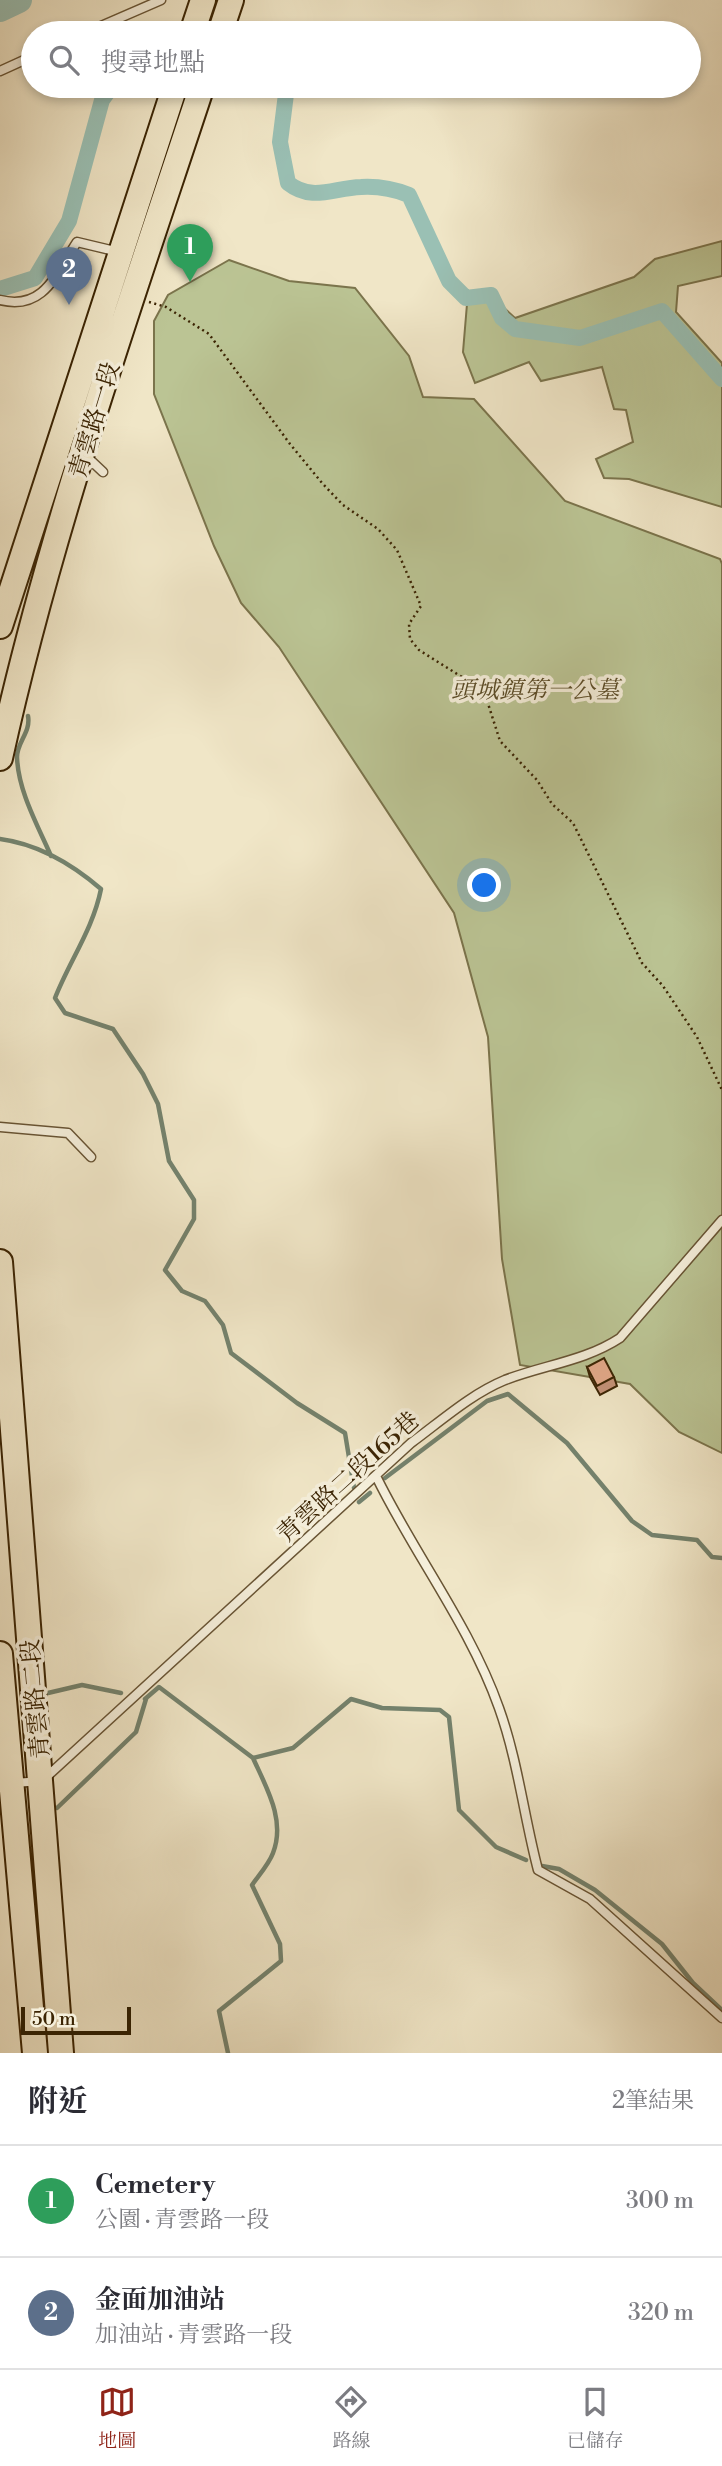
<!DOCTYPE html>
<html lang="zh-TW">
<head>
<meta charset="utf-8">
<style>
	body { margin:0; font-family:"Libre Bodoni","Noto Serif TC",serif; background:#f7f7f7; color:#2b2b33 }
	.scale { position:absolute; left:21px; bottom:18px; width:110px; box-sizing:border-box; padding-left:7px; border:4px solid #3b2403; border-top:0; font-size:19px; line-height:24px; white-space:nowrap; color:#3b2403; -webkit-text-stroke:5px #f5efdb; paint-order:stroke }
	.you { position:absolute; left:485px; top:886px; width:24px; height:24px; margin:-18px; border:5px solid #fff; border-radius:50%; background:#1a73e8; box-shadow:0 0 0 10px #1a73e833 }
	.badge { display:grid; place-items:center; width:46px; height:46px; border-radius:50%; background:#8f2418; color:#fff; font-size:23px; font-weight:700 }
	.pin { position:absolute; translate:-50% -58px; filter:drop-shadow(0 2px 4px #0008) }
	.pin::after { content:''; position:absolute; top:37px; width:24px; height:21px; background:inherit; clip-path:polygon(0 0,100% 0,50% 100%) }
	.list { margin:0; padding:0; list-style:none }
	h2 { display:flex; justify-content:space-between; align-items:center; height:91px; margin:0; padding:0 28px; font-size:30px }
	h2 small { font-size:23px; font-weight:400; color:#7c7c81 }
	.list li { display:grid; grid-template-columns:46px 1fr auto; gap:21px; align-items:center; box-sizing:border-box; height:112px; padding:0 28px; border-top:2px solid #e1e1e2 }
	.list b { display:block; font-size:26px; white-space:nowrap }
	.list p { margin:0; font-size:23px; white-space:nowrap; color:#7c7c81 }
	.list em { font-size:23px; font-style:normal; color:#7c7c81 }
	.icon { flex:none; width:38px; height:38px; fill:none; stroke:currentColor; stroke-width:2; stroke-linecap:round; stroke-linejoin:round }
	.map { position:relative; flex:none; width:722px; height:2053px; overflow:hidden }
	.search { position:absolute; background:#fff; box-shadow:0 4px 10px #0003; left:21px; right:21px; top:21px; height:77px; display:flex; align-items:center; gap:18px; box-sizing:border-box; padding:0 24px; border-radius:38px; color:#7c7c81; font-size:26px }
	.sheet { height:315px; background:#fff }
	nav { display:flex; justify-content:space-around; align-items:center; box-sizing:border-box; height:98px; border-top:2px solid #e1e1e2; background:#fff; font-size:19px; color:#7c7c81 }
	nav a { display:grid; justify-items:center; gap:4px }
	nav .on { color:#8f2418 }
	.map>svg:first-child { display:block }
	.green { fill:#bbc494; stroke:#7b744c; stroke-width:2 }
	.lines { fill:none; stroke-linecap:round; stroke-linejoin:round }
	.stream { stroke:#74826d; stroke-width:4.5 }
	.canal { stroke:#9ac0b4; stroke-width:16 }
	.river { stroke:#9ac0b4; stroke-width:26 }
	.lane-casing { stroke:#685434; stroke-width:11 }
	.primary-casing { stroke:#3b2403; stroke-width:28 }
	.path { stroke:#3b2403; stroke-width:2.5; stroke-dasharray:2 3.5; stroke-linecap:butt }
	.lane { stroke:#f5efdb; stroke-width:8 }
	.primary { stroke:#f0e6c7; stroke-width:24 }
	.wall { fill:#c49278; stroke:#3b2403; stroke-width:2 }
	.building { fill:#e4aa8b; stroke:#3b2403; stroke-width:2 }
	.labels { text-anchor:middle; stroke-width:7; stroke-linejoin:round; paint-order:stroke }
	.street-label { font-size:24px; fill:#3b2403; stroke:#f5efdb }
	.park-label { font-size:24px; font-style:italic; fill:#5b4c27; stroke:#f5efdb }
</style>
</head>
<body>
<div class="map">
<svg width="722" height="2053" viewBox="0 0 722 2053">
	<rect width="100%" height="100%" fill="#f0e6c7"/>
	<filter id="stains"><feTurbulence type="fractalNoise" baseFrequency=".00286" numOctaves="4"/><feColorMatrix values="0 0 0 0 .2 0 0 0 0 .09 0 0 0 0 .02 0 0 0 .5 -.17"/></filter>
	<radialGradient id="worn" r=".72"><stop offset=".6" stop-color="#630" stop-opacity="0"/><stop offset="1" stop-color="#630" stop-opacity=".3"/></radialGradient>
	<path class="green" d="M722,241V276L678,286L676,312L722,363V507L629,479L604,478L596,459L633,442L626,410L614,409L602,367L541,381L529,362L475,383L463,352L468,292L489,294L515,318L634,277L655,259Z
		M229,260L289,281L355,288L409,356L423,397L474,399L565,501L720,559L722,564V1453L679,1432L630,1384L520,1365L502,1259L488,1037L454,913L279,647L241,603L214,546L154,394V321L168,295Z"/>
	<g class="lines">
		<path class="stream" d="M28,716C31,732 17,742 17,757C18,791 38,826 51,856
			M0,839C38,844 73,865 101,889C93,929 70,960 55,998L65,1013L113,1029L143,1074L158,1104L169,1161L194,1200V1219L165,1270L182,1291L205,1301L223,1325L231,1353L297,1403L345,1433L354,1488
			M385,1478L487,1401L508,1394L567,1443L632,1521L652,1535L697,1540L712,1557L722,1558
			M359,1502L370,1493
			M48,1693L82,1685L121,1693
			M145,1699L159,1687L253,1758L293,1748L351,1699L382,1708L440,1710L449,1717L459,1810L496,1847L526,1860
			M57,1808L136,1732L146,1699
			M542,1866L559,1869L595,1890L662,1944L693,1983L722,2010
			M228,2053L219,2011L281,1961L280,1944L252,1885C259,1875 269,1864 273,1853C286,1820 266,1787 253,1758"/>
		<path class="canal" d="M287,86L280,142L288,183C312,202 333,188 361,187C378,186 394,189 409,195L449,281L466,298L491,295L502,318L515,329L580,338L662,311L722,379
			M0,289L35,278L69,221L102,100L112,86"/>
		<path class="river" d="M0,9L19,0"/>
		<defs>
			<path id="lane" d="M85,33L161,0
				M0,71L33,56
				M0,300C44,311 56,274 77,242L119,252
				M86,456L103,472
				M0,1127L68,1133L91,1157
				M376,1476C414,1554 470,1626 499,1708C518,1761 524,1817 538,1870L590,1899L722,2018
				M14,1783L42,1781L411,1443C441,1421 471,1394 505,1380C544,1365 585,1361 620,1338L722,1220"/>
			<path id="primary" d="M192,33L203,0
				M220,33L231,0
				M0,626L175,86
				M0,758C50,530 129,307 202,86
				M0,1262L61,2053
				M0,1654L35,2053"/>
		</defs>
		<use href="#lane" class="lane-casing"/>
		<use href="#primary" class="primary-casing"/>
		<path class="path" d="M149,302L166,307L209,334L290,444L322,483L343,505L378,529L397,550L421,606L409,624L410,639L419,650L484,691L500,741L537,780L552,804L573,823L642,963L663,986L697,1037L722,1090"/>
		<use href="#lane" class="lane"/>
		<use href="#primary" class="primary"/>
	</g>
	<path class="wall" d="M587,1367L614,1377L617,1386L600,1395L590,1377Z"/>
	<path class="building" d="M604,1358L614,1377L597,1386L587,1367Z"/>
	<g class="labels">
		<g class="street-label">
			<text transform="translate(94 420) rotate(-73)" y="8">青雲路一段</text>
			<text transform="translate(348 1477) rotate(-42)" y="8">青雲路二段165巷</text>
			<text transform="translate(35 1699) rotate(-95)" y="8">青雲路二段</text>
		</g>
		<g class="park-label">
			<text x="535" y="698">頭城鎮第一公墓</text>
		</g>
	</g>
	<rect width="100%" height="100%" filter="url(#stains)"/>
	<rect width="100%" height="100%" fill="url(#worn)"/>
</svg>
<div class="scale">50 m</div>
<div class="you"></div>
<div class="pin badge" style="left:190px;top:282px;background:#2e9e5b">1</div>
<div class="pin badge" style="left:69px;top:305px;background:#5c6f8a">2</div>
<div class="search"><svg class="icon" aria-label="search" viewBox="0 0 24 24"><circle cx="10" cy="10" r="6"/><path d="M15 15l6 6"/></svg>搜尋地點</div>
</div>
<section class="sheet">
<h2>附近<small>2筆結果</small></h2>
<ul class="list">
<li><span class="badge" style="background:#2e9e5b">1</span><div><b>Cemetery</b><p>公園 · 青雲路一段</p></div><em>300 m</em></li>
<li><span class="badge" style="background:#5c6f8a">2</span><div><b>金面加油站</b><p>加油站 · 青雲路一段</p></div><em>320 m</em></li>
</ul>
</section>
<nav>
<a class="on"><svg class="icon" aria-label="map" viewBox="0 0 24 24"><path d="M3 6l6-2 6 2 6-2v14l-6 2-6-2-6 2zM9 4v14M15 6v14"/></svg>地圖</a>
<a><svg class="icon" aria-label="directions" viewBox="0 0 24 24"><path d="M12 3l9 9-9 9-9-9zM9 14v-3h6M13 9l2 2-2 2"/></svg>路線</a>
<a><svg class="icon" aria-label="saved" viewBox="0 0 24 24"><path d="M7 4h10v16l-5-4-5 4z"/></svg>已儲存</a>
</nav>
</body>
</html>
